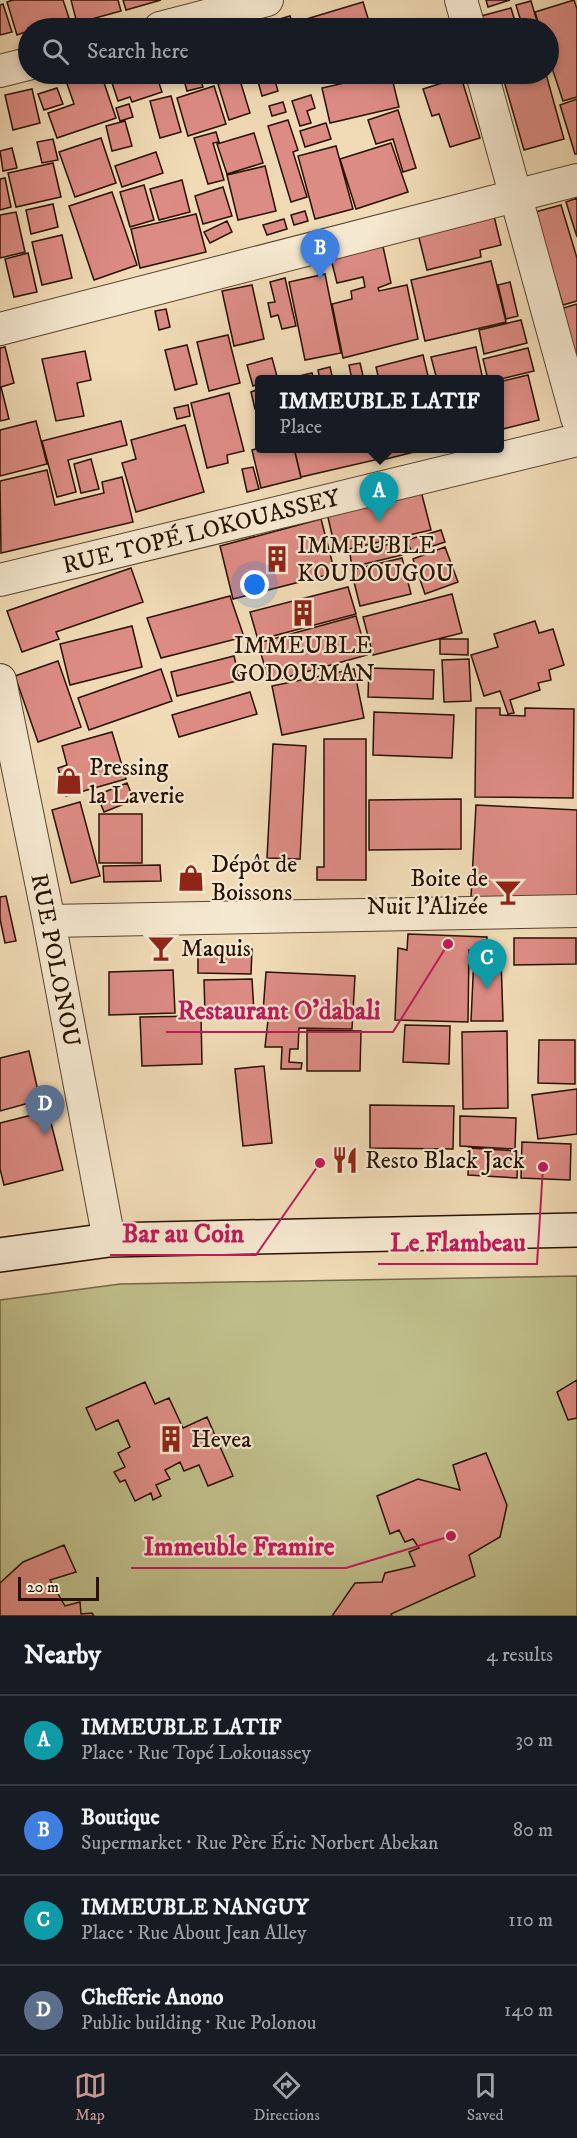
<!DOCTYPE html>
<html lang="en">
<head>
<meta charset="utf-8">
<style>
	body { margin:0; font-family:"IM FELL DW Pica",serif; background:#242831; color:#f1f3f6 }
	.scale { position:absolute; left:18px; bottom:15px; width:81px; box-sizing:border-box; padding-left:6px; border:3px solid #281102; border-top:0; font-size:16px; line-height:21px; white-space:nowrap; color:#281102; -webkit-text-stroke:4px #f5e8d0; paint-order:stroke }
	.you { position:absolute; left:255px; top:585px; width:21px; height:21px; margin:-15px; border:4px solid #fff; border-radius:50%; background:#1a73e8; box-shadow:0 0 0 9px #1a73e833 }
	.badge { display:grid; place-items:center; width:39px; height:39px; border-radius:50%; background:#c59692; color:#fff; font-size:20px; font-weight:700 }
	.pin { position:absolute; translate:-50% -50px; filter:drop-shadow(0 2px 3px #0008) }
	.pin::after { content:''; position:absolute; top:32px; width:21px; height:18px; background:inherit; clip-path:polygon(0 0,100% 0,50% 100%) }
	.popup { position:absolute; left:255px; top:375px; width:249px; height:78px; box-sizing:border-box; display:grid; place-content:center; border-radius:6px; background:#171b24; filter:drop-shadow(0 2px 4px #0005); font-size:20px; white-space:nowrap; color:#9ea1a6 }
	.popup b { font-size:22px; color:#f1f3f6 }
	.popup::after { content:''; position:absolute; left:50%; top:100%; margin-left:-12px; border:12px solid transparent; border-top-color:#171b24 }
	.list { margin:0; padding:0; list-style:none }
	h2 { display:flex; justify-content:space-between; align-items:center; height:78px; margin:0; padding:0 24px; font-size:26px }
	h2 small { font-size:20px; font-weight:400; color:#9ea1a6 }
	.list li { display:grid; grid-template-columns:39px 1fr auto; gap:18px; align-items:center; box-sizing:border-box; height:90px; padding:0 24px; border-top:2px solid #363941 }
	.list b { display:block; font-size:22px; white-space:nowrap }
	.list p { margin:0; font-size:20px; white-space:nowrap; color:#9ea1a6 }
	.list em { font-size:20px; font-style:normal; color:#9ea1a6 }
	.icon { flex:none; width:33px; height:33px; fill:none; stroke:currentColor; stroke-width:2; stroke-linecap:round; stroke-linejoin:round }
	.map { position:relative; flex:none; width:577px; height:1616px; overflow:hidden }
	.search { position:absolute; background:#171b24; box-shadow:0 3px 9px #0003; left:18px; right:18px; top:18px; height:66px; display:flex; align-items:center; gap:15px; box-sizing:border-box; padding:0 21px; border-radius:33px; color:#9ea1a6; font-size:22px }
	.sheet { height:438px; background:#171b24 }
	nav { display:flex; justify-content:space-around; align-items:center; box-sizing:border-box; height:84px; border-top:2px solid #363941; background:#171b24; font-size:16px; color:#9ea1a6 }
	nav a { display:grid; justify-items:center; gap:3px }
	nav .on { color:#c59692 }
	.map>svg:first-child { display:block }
	.green { fill:#bfbe8a; stroke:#746846; stroke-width:1.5 }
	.building { fill:#dd8c84; stroke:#281102; stroke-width:1.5 }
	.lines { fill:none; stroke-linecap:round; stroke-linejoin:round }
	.street-casing { stroke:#5a442f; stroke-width:34 }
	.secondary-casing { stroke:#281102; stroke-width:36 }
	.street { stroke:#f5e8d0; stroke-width:32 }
	.secondary { stroke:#f5e8d0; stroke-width:33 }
	.labels { text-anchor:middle; stroke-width:4.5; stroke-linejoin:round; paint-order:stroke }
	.street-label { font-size:24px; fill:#281102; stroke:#f5e8d0 }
	.poi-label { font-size:24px; fill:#281102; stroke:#f5e8d0; text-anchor:start }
	.leader { fill:none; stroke:#c2185b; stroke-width:2 }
	.callout-dot { fill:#c2185b; stroke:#f5e8d0; stroke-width:2 }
	.callout-label { font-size:26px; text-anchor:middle; font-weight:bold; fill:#c2185b; stroke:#f5e8d0; stroke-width:4.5; stroke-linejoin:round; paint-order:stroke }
</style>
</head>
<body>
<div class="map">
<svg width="577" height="1616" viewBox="0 0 577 1616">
	<rect width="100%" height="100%" fill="#f0dbb6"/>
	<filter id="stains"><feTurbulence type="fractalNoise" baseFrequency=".00333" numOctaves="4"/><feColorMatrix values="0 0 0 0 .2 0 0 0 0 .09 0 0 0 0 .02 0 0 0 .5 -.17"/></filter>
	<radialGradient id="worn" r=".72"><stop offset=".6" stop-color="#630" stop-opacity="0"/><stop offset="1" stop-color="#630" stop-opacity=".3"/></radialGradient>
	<path class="green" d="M577,1276V1616H0V1300L120,1284Z"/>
	<path class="building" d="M13,0H63L69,18L37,28H28V31L17,35L7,2Z
		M71,0H118L121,11L77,23Z
		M123,0H161L126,10Z
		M486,0H510L488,7Z
		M574,0L577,9V97L563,101L548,56V28H540L535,12Z
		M531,1L539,28H523L516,5Z
		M363,2L371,28H305L303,20Z
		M3,4L12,32L0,35V5Z
		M511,8L517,28H485L481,16Z
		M290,16L294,28H252V27Z
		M69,74H101L116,118L57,138L48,113L74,104L64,75Z
		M109,74H156L162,92L132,102L130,97L118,101Z
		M273,74L278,91L262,96L257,78Z
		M384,74H391L399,107L330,123L322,88Z
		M502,74H546L564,139L524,150Z
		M199,75L203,87L187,91L184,80Z
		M239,77L250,113L229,120L218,84Z
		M461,77L480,138L450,147L439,114L432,116L423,89Z
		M214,86L226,124L188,136L177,98Z
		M57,88L63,104L44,110L38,94Z
		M32,89L40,123L13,130L5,95Z
		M311,95L315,108L307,111L311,123L300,126L292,101Z
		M171,96L181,132L160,138L150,101Z
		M577,99V154H575L560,105Z
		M283,102L286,112L272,116L269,106Z
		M129,104L133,117L120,121L116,108Z
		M398,110L416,168L403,172L393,139L376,144L368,120Z
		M288,120L298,150L293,152L307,197L291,202L268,126Z
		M125,121L132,146L112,151L106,126Z
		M326,123L331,139L305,147L300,131Z
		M216,132L219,142L213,143L224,180L208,184L194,138Z
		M254,133L263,163L227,174L217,144Z
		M101,138L116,183L75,197L59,152Z
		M53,139L58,160L42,163L37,142Z
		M391,143L408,192L356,209L340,159Z
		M336,146L353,209L315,219L298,156Z
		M12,148L17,168L3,171L0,151Z
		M156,152L163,173L122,187L115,166Z
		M53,163L61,197L16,207L8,173Z
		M265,166L276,211L238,220L227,175Z
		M5,178L11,207L0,210V179Z
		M182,180L190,212L159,220L150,189Z
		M144,185L154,220L130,227L120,192Z
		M223,187L232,216L203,224L195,196Z
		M112,192L137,265L94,280L69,206Z
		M577,198V237L566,202Z
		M53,204L58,227L31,234L26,210Z
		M561,205L577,258V301L563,305L535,212Z
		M305,211L308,221L294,225L291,215Z
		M16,212L25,252L0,258V215Z
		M196,214L206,252L140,268L131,229Z
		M494,216L501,245L480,250L481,257L427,270L418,234Z
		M284,219L287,229L267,235L263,225Z
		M227,221L232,232L210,243L204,232Z
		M62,235L72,278L42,285L32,242Z
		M382,242L391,283L378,288L379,291L407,285L418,339L343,358L332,304L352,299L351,291L365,287L363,277L337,283L330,255Z
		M28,253L37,292L14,297L5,259Z
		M491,261L506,322L425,341L411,280Z
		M325,274L341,353L305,360L289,282Z
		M285,278L296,326L282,329L278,315L271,317L268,303L275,302L270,282Z
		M510,282L518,316L506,319L498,285Z
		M252,285L264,339L234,346L222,291Z
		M577,304V368L560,309Z
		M166,309L170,327L159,330L155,311Z
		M521,320L527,343L484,354L479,330Z
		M228,335L240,383L209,391L197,342Z
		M187,345L197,384L175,390L165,350Z
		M5,347L14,383L1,387L9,419L0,421V348Z
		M476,347L483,380H437L431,357Z
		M528,348L534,371L497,380H488L483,359Z
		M85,351L91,380L77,383L84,416L56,421L42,359Z
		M423,355L429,380H379L376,367Z
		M272,358L278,380H259V384L253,386L247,365Z
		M360,363L364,380H352L349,365Z
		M330,367L333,380H320L318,370Z
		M312,373L314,380H283Z
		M528,375L539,420L499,430V382Z
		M259,389V408L255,409L251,392Z
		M229,393L244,451L227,455L228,463L207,468L191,403Z
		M188,405L190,416L177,419L174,408Z
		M36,421L47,464L0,476V430Z
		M121,421L127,445L68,460L76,492L57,497L42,441Z
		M185,425L204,492L136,512L122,463L136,459L131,440Z
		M259,448H294L301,478L261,488L252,450Z
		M294,448H377L379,459L301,477Z
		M383,448H430L386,459Z
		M91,459L99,489L81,493L74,464Z
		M253,467L259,489L247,492L242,469Z
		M47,470L55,505L104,493L102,482L122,477L133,522L1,553L0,481Z
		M421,491L431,530L336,552L327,513Z
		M321,519L335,573L233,599L220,546Z
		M441,530L445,542L412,553L407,540Z
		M398,542L402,555L352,567L350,554Z
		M445,547L458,582L425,594L413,559Z
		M402,558L411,594L360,606L351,570Z
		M131,568L143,602L56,632L59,639L22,652L7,611Z
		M348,587L356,614L258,640L250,612Z
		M452,594L462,633L373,655L363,617Z
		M230,596L244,637L161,658L147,618Z
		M356,616L367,655L269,682L258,643Z
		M535,621L539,633L553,629L564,665L549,670L551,680L538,683L540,690L510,700L514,713L508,714L500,691L484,696L471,655L498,647L494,634Z
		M132,626L142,667L70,685L60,644Z
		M440,639H468V655L440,654Z
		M234,656L240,680L177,696L171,672Z
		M469,659L471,701L444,702L442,660Z
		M58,661L81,727L38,742L15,676Z
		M369,668L434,670L433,699L368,697Z
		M161,669L172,701L89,730L78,698Z
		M354,669L364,718L282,735L272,686Z
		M250,692L257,714L179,737L172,715Z
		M476,708H500V715L525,716V708L574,709L573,798L475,797Z
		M374,712L454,715L452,758L373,755Z
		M112,732L126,779L66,796L58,768L67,765L62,746Z
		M324,739H366V880H317V867H324Z
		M273,744L306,746L300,859L267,858Z
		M127,783L134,800L104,812L97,795Z
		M461,799V849L369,850V800Z
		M80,802L100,876L71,883L52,810Z
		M476,805L577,810V902L471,897Z
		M99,814H142V863H99Z
		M160,865L161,881L104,882L103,866Z
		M6,896L16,941L5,943L0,919V897Z
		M408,934L487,937L486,952L469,950L468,1022L395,1020L398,948L407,950Z
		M514,938H576V964L514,965Z
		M198,948L252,949L251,974L198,973Z
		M474,956L501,957L503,1021H471Z
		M173,970L175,1013L109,1015V972Z
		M266,972L355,976L352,1029L299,1028L298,1049H290L289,1062L302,1063L301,1069H281L282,1047H265L269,1011L263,1012Z
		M252,979L254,1012L205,1014L204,980Z
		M201,1016L202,1064L142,1066L140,1017Z
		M405,1025L450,1026L449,1064L403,1062Z
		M307,1030L361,1031L360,1071H307Z
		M507,1031L508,1108L463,1109L462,1032Z
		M539,1040H575V1084L538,1083Z
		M29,1051L40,1100L0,1111V1058Z
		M264,1066L272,1143L243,1146L235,1069Z
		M577,1089V1134L538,1139L532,1095Z
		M370,1105L454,1106L453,1149L370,1148Z
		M48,1111L63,1170L4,1185L0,1169V1123Z
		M460,1116L516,1118L515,1149L460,1146Z
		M522,1142L571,1144L570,1180L521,1178Z
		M469,1148L518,1151L517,1178L468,1175Z
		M577,1380V1418L568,1420L557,1392Z
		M145,1382L155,1404L169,1398L183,1428L207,1417L233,1476L208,1486L199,1465L184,1471L180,1462L165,1470L170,1479L156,1485L161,1496L153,1500L151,1493L135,1501L125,1480L120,1482L114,1472L125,1467L118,1453L130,1447L118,1420L96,1430L86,1408Z
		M486,1453L507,1505L500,1537L469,1555L475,1576L391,1614L392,1616H332L355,1583L382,1582L385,1573L415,1566L409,1552L419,1548L413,1539L405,1542L399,1530L390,1534L377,1496L418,1479L460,1490L453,1465Z
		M64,1545L76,1572L50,1580L65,1606L80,1602L81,1614L92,1613L94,1616H0V1583L23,1562Z"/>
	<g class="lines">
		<defs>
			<path id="street" d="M461,0L469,28
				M160,28L267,0
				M0,71L28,64
				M482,74L577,418
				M0,329L577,180
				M0,580L577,440
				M0,680L49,921L109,1240
				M49,921L577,911"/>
			<path id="secondary" d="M0,1255L109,1240L577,1230"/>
		</defs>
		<use href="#street" class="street-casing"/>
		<use href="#secondary" class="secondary-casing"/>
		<use href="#street" class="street"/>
		<use href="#secondary" class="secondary"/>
	</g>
	<defs>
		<symbol id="building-bare" viewBox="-9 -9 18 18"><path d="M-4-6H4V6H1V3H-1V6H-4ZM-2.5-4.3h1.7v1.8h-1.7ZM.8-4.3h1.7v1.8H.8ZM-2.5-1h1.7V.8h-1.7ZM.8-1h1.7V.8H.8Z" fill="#8f2418" stroke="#f5e8d0" stroke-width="2.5" paint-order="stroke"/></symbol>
		<symbol id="shop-bare" viewBox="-9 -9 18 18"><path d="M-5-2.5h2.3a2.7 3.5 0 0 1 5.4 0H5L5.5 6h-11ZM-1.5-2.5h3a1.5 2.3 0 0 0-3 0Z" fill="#8f2418" stroke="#f5e8d0" stroke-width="2.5" paint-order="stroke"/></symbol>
		<symbol id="bar-bare" viewBox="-9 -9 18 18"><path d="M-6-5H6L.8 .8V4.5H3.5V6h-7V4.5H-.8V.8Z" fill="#8f2418" stroke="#f5e8d0" stroke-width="2.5" paint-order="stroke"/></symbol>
		<symbol id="restaurant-bare" viewBox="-9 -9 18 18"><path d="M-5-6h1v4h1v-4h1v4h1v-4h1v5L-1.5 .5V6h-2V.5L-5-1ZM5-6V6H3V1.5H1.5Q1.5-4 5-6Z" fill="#8f2418" stroke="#f5e8d0" stroke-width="2.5" paint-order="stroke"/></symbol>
	</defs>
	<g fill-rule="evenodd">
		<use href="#building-bare" x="258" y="540" width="38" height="38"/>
		<use href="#building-bare" x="284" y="594" width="38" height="38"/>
		<use href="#shop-bare" x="50" y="762" width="38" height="38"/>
		<use href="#shop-bare" x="172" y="859" width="38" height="38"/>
		<use href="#bar-bare" x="489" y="873" width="38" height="38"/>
		<use href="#bar-bare" x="142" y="929" width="38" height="38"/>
		<use href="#restaurant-bare" x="326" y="1141" width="38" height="38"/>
		<use href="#building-bare" x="152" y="1420" width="38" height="38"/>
	</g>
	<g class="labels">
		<g class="street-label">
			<text transform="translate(201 531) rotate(-14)" y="8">RUE TOPÉ LOKOUASSEY</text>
			<text transform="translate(56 960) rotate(79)" y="8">RUE POLONOU</text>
		</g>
		<g class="poi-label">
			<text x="297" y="553">IMMEUBLE<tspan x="297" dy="28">KOUDOUGOU</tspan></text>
			<text x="303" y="653" text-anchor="middle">IMMEUBLE<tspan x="303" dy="28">GODOUMAN</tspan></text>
			<text x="89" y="775">Pressing<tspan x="89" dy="28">la Laverie</tspan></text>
			<text x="211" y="872">Dépôt de<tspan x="211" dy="28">Boissons</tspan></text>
			<text x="488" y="886" text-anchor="end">Boite de<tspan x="488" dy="28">Nuit l'Alizée</tspan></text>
			<text x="181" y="956">Maquis</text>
			<text x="365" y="1168">Resto Black Jack</text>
			<text x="191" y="1447">Hevea</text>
		</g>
	</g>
	<path class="leader" d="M448 944L393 1032H166M320 1163L256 1255H110M543 1167L537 1264H378M451 1536L346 1568H131"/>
	<g class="callout-dot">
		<circle cx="448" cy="944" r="6"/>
		<circle cx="320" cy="1163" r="6"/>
		<circle cx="543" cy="1167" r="6"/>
		<circle cx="451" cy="1536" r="6"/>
	</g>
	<g class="callout-label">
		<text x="279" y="1019">Restaurant O'dabali</text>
		<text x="183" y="1242">Bar au Coin</text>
		<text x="458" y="1251">Le Flambeau</text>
		<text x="239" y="1555">Immeuble Framire</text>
	</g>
	<rect width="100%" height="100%" filter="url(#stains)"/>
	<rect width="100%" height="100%" fill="url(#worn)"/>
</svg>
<div class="scale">20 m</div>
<div class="you"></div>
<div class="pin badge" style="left:379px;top:522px;background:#0f9aa8">A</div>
<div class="popup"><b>IMMEUBLE LATIF</b>Place</div>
<div class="pin badge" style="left:320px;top:279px;background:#3f7fe0">B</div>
<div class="pin badge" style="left:487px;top:989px;background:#0f9aa8">C</div>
<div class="pin badge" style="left:45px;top:1135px;background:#5c6f8a">D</div>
<div class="search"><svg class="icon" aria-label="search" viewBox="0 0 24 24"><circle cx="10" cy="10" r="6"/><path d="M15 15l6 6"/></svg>Search here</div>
</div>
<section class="sheet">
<h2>Nearby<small>4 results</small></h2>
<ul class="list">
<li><span class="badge" style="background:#0f9aa8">A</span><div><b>IMMEUBLE LATIF</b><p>Place · Rue Topé Lokouassey</p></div><em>30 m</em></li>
<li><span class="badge" style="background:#3f7fe0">B</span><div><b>Boutique</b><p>Supermarket · Rue Père Éric Norbert Abekan</p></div><em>80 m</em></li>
<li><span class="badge" style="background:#0f9aa8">C</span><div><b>IMMEUBLE NANGUY</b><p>Place · Rue About Jean Alley</p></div><em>110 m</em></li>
<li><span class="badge" style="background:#5c6f8a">D</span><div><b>Chefferie Anono</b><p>Public building · Rue Polonou</p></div><em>140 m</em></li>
</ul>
</section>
<nav>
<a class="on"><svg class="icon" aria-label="map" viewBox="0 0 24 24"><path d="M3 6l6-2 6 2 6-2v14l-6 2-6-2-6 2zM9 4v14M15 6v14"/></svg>Map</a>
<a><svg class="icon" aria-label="directions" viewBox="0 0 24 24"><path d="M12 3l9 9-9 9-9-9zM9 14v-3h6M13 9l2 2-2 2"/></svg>Directions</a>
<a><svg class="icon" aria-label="saved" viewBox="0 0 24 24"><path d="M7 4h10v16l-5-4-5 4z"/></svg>Saved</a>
</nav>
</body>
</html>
